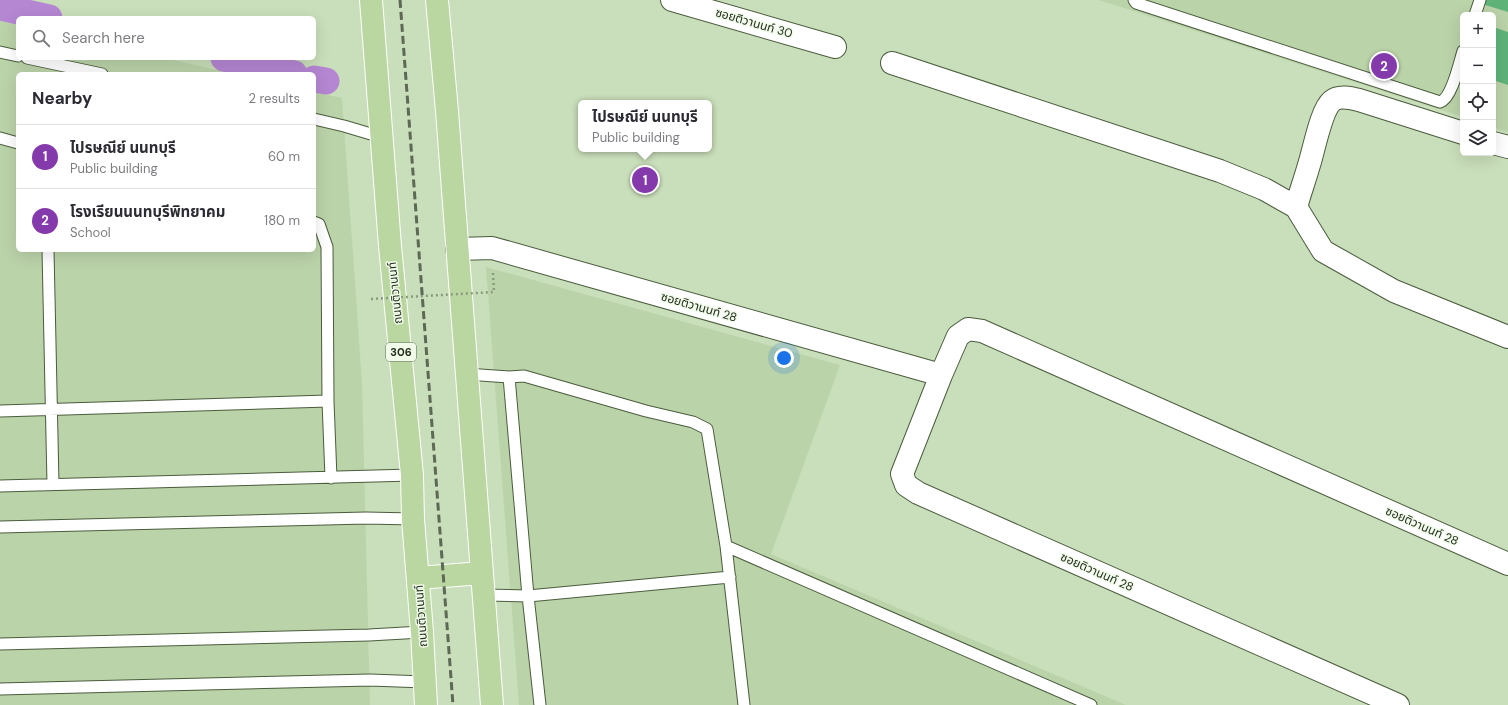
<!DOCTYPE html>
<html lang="en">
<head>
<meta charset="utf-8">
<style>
	body { margin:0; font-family:"DM Sans","Noto Sans Thai",sans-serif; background:#f7f7f7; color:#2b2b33 }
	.controls { position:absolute; right:12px; top:12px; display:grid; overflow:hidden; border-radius:6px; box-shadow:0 4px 16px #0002 }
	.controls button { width:36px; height:36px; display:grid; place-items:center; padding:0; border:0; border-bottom:1px solid #e1e1e2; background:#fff; color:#2b2b33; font:20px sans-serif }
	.you { position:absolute; left:784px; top:358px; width:14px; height:14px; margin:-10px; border:3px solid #fff; border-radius:50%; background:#1a73e8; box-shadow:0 0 0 6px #1a73e833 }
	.badge { display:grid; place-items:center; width:26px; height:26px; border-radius:50%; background:#853aac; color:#fff; font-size:13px; font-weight:700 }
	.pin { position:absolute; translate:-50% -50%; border:2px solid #fff; box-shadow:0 1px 4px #0006 }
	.popup { position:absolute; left:578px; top:100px; width:134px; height:52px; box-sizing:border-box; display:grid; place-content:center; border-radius:6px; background:#fff; filter:drop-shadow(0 1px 3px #0005); font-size:13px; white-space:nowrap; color:#7c7c81 }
	.popup b { font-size:15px; color:#2b2b33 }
	.popup::after { content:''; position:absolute; left:50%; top:100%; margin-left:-8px; border:8px solid transparent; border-top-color:#fff }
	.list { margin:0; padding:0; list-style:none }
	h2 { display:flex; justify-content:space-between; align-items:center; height:52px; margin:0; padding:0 16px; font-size:17px }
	h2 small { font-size:13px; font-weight:400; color:#7c7c81 }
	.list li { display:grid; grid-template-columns:26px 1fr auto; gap:12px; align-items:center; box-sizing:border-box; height:64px; padding:0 16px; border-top:1px solid #e1e1e2 }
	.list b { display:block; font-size:15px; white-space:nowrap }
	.list p { margin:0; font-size:13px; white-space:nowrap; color:#7c7c81 }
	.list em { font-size:13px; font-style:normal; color:#7c7c81 }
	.icon { flex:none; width:22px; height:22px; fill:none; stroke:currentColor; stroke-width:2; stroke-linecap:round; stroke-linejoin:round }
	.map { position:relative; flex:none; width:1508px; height:705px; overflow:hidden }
	.search { position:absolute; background:#fff; box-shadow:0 4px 16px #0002; left:16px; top:16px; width:300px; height:44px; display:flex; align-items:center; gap:10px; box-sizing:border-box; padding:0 14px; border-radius:6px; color:#7c7c81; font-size:15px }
	.panel { position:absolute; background:#fff; box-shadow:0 4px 16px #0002; left:16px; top:72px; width:300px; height:180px; border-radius:6px }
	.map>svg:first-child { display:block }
	.built { fill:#bbd3a9 }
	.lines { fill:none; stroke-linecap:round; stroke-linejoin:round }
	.canal { stroke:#b586d2; stroke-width:27 }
	.building { fill:#5fb379 }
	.service-casing { stroke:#4a5c3d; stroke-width:13 }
	.minor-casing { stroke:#4a5c3d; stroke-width:24 }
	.primary-casing { stroke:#fff; stroke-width:24 }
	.path { stroke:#8a9a7f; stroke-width:2.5; stroke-dasharray:2 3; stroke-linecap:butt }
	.service { stroke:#fff; stroke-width:11 }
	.minor { stroke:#fff; stroke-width:22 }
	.primary { stroke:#bad7a1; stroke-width:22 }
	.rail { stroke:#5d6954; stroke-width:3; stroke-dasharray:8 4; stroke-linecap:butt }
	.path-bridge { stroke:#8a9a7f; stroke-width:2.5; stroke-dasharray:2 3; stroke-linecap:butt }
	.labels { text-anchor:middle; stroke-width:3; stroke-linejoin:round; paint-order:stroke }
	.shield { fill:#f0fbe9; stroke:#626b5c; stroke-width:1 }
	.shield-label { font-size:11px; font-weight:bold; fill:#252d20 }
	.street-label { font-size:12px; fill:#252d20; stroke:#f0fbe9 }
</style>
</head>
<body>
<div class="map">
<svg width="1508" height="705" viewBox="0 0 1508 705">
	<rect width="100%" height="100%" fill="#c9deba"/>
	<path class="built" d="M1099,0H1508V132L1493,127V15H1463V117Z
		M0,21L18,25V58H164L235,74H18V250H314V92L342,98L362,383L370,705H0Z
		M486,267L840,365L771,554L1126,705H519Z"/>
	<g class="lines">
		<path class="canal" d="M0,7L49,18
			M224,58L294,74
			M314,79L326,81"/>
	</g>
	<path class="building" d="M1484,0H1508V12L1482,4Z
		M1493,27L1508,32V85L1493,80Z"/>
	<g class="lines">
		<defs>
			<path id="service" d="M1134,0L1136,3L1440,102C1452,98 1459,64 1463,51
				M1475,15L1480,0
				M0,52L18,56
				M27,58L102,74
				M314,119L344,126L381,137
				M0,138L18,143
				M314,222L319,224L327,247L328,401L331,478
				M48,250L53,484
				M466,374L509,377L524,376L646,411L693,422L707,429L726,546L744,705
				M509,377L528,596L540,705
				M0,411L328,401
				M0,486L412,475
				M0,527L366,518L413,519
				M726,546L1091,705
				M483,595L528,596L730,577
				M0,644L369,635L422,632
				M0,689L370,680L425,682"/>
			<path id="minor" d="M672,0L835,47
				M892,63L1220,171L1264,189L1296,207L1323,251L1394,291L1508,337
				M1493,143L1508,147
				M1296,207C1300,193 1305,179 1309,165C1314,150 1321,110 1332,101C1339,95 1351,98 1359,100L1463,133
				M457,249L492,248L941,375
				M1398,705L918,493L906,485L902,474L941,375L958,336L968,329L982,331L1508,564"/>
			<path id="primary" d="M371,0L390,246L412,475L413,519L422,632L426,705
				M437,0L447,111L492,705
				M418,578L482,573"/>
		</defs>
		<use href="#service" class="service-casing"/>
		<use href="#minor" class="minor-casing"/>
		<use href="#primary" class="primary-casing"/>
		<path class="path" d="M493,273L494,292"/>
		<use href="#service" class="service"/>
		<use href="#minor" class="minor"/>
		<use href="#primary" class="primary"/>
		<path class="rail" d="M400,0L453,705"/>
		<path class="path-bridge" d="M371,299L494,292"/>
	</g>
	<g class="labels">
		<rect class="shield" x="386" y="343" width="30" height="18" rx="3"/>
		<g class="shield-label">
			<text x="401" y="356">306</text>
		</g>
		<g class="street-label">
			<text transform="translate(754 23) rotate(16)" y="4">ซอยติวานนท์ 30</text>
			<text transform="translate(395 293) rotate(-96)" y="4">ถนนติวานนท์</text>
			<text transform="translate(699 307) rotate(16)" y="4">ซอยติวานนท์ 28</text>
			<text transform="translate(1422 526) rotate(24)" y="4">ซอยติวานนท์ 28</text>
			<text transform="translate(1097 572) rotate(24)" y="4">ซอยติวานนท์ 28</text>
			<text transform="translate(421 616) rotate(-94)" y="4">ถนนติวานนท์</text>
		</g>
	</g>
</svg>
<div class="controls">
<button>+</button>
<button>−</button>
<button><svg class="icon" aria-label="locate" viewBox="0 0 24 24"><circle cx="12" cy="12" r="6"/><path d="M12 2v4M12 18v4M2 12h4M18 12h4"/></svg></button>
<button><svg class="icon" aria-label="layers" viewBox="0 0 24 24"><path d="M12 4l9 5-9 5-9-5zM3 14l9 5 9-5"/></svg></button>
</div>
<div class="you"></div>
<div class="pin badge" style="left:645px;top:180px">1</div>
<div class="popup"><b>ไปรษณีย์ นนทบุรี</b>Public building</div>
<div class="pin badge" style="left:1384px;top:66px">2</div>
<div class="search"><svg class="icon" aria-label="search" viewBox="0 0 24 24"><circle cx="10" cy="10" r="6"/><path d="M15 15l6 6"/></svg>Search here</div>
<section class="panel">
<h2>Nearby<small>2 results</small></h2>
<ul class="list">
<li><span class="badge">1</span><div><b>ไปรษณีย์ นนทบุรี</b><p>Public building</p></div><em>60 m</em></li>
<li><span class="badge">2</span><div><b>โรงเรียนนนทบุรีพิทยาคม</b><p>School</p></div><em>180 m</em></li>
</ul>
</section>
</div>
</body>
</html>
